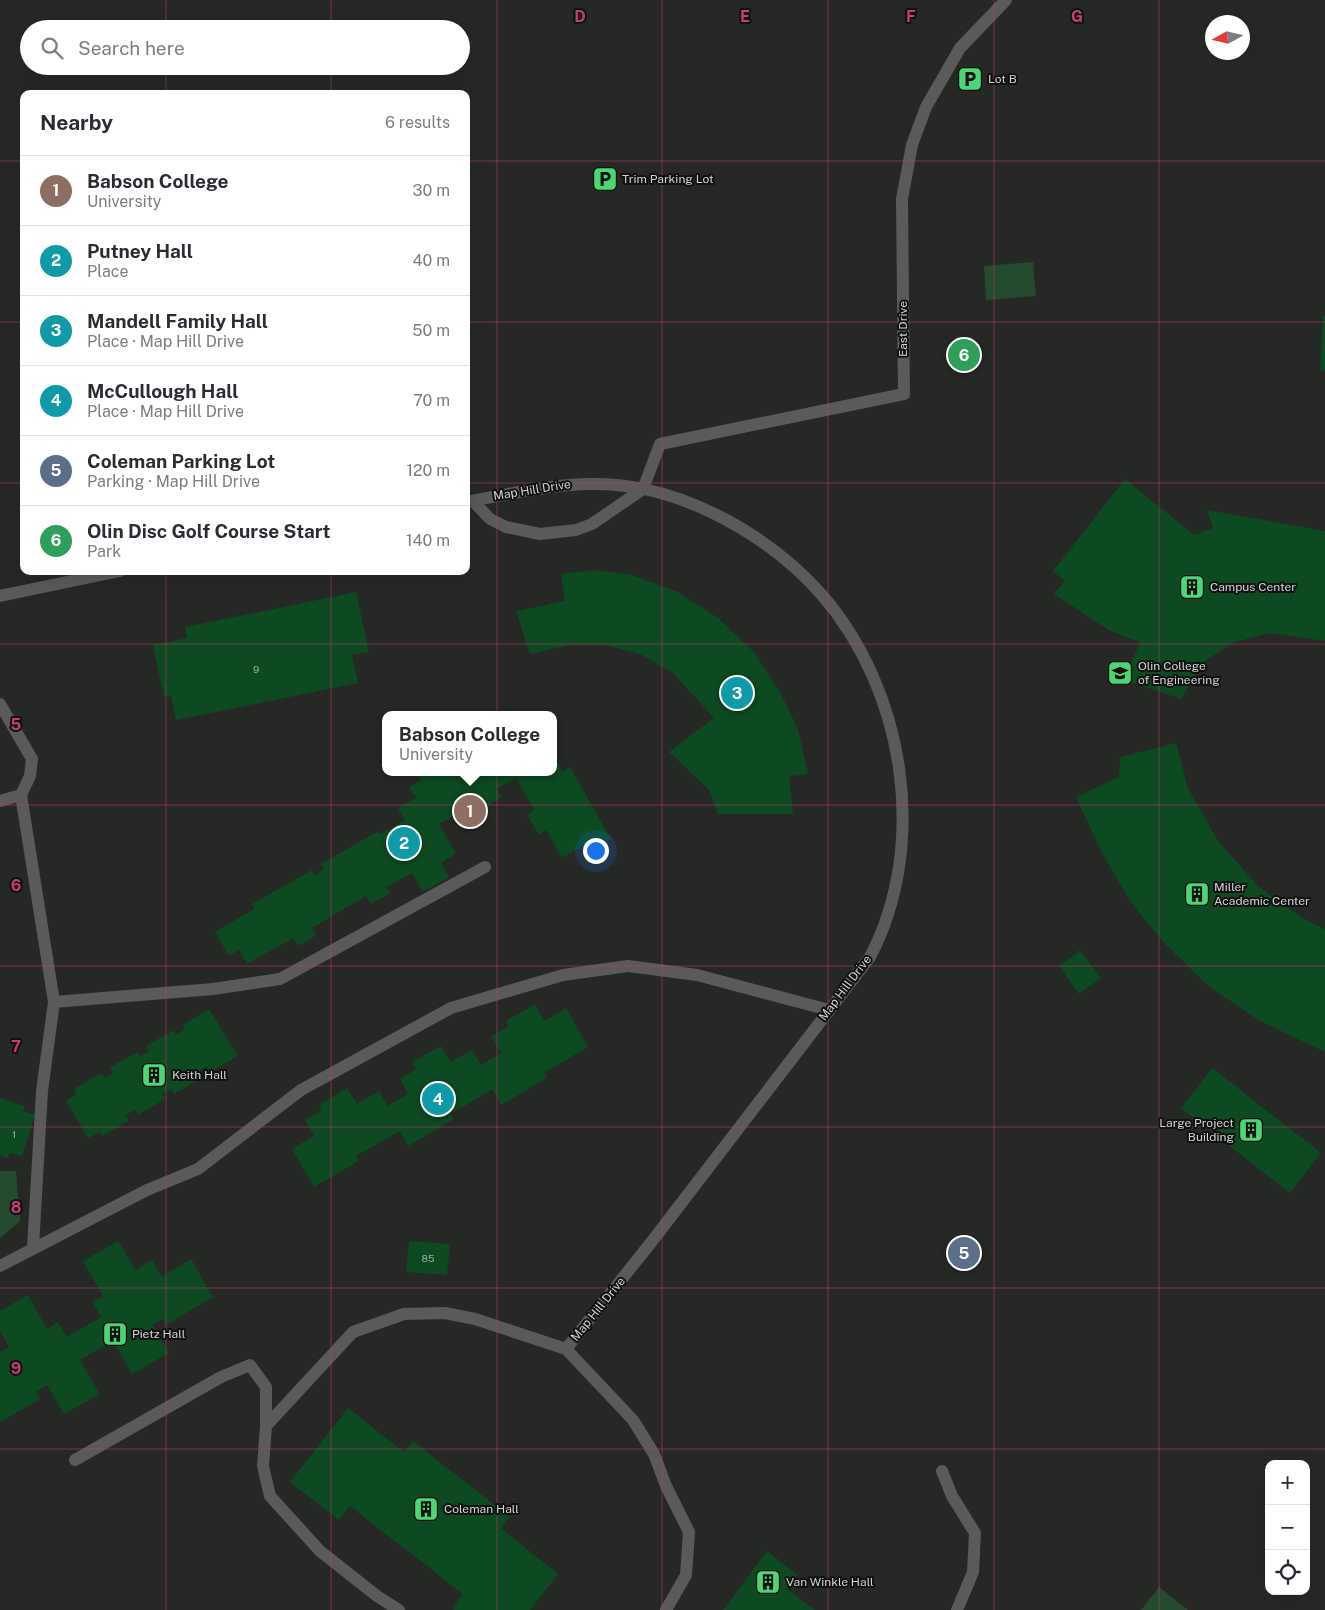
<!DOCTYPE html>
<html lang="en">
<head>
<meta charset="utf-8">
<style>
	body { margin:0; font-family:"Public Sans",sans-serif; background:#f2f2f3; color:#2b2b33 }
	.controls { position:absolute; right:15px; bottom:15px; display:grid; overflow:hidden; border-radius:10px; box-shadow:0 5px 20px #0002 }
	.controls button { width:45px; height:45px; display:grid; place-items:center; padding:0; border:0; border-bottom:1px solid #e1e1e2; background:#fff; color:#2b2b33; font:25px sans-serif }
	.compass { position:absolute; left:1205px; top:15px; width:45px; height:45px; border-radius:50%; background:#fff; box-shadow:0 5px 20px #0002; rotate:262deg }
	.you { position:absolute; left:595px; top:850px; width:18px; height:18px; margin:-12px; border:4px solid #fff; border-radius:50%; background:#1a73e8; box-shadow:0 0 0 8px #1a73e833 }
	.badge { display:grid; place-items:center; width:32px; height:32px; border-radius:50%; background:#d93025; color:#fff; font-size:16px; font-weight:700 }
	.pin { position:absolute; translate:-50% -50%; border:2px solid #fff; box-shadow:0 1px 5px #0006 }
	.popup { position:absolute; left:382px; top:711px; width:175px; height:65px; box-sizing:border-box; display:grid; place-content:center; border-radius:10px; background:#fff; filter:drop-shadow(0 1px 4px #0005); font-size:16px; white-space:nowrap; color:#7c7c81 }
	.popup b { font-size:19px; color:#2b2b33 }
	.popup::after { content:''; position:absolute; left:50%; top:100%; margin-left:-10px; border:10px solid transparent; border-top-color:#fff }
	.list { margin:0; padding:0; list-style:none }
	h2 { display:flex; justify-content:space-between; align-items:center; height:65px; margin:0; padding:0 20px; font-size:21px }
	h2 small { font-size:16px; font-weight:400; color:#7c7c81 }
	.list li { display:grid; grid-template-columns:32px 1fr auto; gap:15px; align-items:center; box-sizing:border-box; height:70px; padding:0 20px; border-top:1px solid #e1e1e2 }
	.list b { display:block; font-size:19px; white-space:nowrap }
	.list p { margin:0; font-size:16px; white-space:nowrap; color:#7c7c81 }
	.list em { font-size:16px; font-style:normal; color:#7c7c81 }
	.icon { flex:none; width:28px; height:28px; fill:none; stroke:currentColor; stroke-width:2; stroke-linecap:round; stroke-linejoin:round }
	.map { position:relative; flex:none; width:1325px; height:1610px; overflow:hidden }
	.search { position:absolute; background:#fff; box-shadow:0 5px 20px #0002; left:20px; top:20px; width:450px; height:55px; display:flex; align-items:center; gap:12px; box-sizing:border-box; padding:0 18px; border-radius:28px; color:#7c7c81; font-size:19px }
	.panel { position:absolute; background:#fff; box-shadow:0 5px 20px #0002; left:20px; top:90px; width:450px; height:485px; border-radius:10px }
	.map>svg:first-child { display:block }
	.green { fill:#254b2e }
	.building { fill:#0d4921 }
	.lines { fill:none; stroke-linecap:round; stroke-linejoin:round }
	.lane { stroke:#595a59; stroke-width:12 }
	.street { stroke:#595a59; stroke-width:12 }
	.grid { fill:none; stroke:#c53d73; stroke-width:1; stroke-opacity:0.55 }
	.labels { text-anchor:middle; stroke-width:4; stroke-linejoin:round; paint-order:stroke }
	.number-label { font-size:10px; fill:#a1b0a6 }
	.poi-label { font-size:12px; fill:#d2d3d2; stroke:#101110; text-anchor:start }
	.street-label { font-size:12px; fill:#d2d3d2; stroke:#101110 }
	.grid-label { font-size:16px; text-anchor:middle; font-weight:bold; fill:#c53d73; stroke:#101110; stroke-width:4; stroke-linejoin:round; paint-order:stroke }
</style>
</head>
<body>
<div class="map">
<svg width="1325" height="1610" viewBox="0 0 1325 1610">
	<rect width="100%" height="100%" fill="#262826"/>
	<path class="green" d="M1033,262L1036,296L986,300L984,266Z
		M0,1171H16L20,1221L0,1238Z
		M1159,1587L1188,1610H1141Z"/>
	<path class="building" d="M1323,315L1325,316V371L1320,370Z
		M1125,479L1194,535L1213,528L1207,510L1325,531V641L1269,633L1232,643L1202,663L1181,699L1124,680L1140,642L1110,631L1054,594L1064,581L1053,571Z
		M595,570L632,575L678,592L718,618L754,652L780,692L798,729L808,774L789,776L793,814H718L709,790L669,752L714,718L673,673L640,654L604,645H570L530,654L516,611L565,601L561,574Z
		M356,592L369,652L352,655L358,683L176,720L171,696L164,697L153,645L187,638L185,627Z
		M1176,743L1188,788L1218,841L1258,886L1302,918L1325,929V1052L1258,1020L1206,984L1164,943L1130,901L1101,851L1076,797L1119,777L1120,757Z
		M554,756L563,772L570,767L611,839L586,854L582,846L562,858L546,830L539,835L527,815L534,810L516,778L497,789L502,797L483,808L479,801L439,824L456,854L441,863L449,877L423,892L412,873L387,887L390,893L371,904L366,896L312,928L317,935L298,946L293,938L247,964L239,950L229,956L215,932L254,909L252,904L312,870L314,875L324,870L321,864L378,831L380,834L405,820L398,808L416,798L409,787L421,780L418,776L424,772H554Z
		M1080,950L1101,978L1079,994L1059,966Z
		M535,1004L544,1021L566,1008L588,1047L544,1073L547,1078L501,1105L493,1089L451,1114L454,1119L408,1146L400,1131L356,1156L359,1161L314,1187L292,1149L314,1136L305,1120L322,1110L319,1105L347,1088L357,1104L379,1091L388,1106L408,1094L400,1079L416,1069L412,1062L441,1046L451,1062L472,1050L481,1065L501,1053L491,1037L508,1026L506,1021Z
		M209,1009L238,1056L210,1072L207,1067L198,1072L202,1078L174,1094L171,1089L162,1094L165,1099L138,1115L135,1110L126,1115L129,1121L102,1136L100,1132L88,1138L66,1101L77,1094L74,1089L101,1073L105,1078L113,1073L110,1067L138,1052L140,1056L149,1051L146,1046L174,1030L176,1035L185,1029L183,1025Z
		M1212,1068L1321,1153L1290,1193L1181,1108Z
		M0,1098L25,1106L23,1111L35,1115L22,1156L10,1153L8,1158L0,1156Z
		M118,1241L136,1270L152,1260L162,1277L191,1259L213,1297L166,1325L163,1319L153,1325L169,1353L132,1374L113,1341L80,1360L100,1394L64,1414L47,1385L36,1392L40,1399L0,1422V1352L9,1347L0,1331V1311L28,1295L47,1329L58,1322L67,1337L101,1317L92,1302L103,1296L83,1261Z
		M409,1241L450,1244L447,1275L406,1272Z
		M348,1408L404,1452L413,1441L510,1517L501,1528L558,1574L530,1610H454L452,1608L463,1594L356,1511L350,1506L339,1520L290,1482Z
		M767,1551L798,1575L787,1589L815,1610H723Z"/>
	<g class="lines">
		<path class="lane" d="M473,501L490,519L506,527L540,534L576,530L592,524L643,489L660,444L904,394L902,199L912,145L926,107L960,48L1006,0
			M0,704L32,759L30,776L21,795L54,1002L42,1091L33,1247
			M0,801L21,795
			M54,1002L213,989L280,979L485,867
			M0,1266L147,1190L198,1169L301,1090L451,1008L563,975L628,966L697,975L829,1010
			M75,1460L221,1377L250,1365L266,1387V1426
			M942,1471L952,1496L975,1533L973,1572L957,1610"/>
		<path class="street" d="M466,502C526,491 582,476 644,489C710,503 777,544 822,595C905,691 929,844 870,957L653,1240L566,1349
			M0,596L120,571
			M399,1610L377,1596L320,1551L270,1496L263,1466L266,1426L353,1332L404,1314L445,1313L475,1319L566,1349L633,1420L654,1454L666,1486L689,1532L686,1575L666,1610"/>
	</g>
	<path class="grid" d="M166,0V29M331,0V29M497,0V1610M662,0V1610M828,0V1610M994,0V1610M1159,0V1610M166,66V94M331,66V94M0,161H24M466,161H1325M0,322H24M466,322H1325M0,483H24M466,483H1325M166,571V1610M331,571V1610M0,644H1325M0,805H1325M0,966H1325M0,1127H1325M0,1288H1325M0,1449H1325"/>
	<defs>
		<symbol id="parking-square" viewBox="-11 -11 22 22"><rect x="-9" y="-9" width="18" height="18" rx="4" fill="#4dd676" stroke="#101110"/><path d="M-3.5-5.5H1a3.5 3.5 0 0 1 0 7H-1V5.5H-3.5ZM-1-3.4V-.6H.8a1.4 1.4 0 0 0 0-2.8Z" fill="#111"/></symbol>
		<symbol id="building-square" viewBox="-11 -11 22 22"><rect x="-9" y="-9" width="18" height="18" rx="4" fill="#4dd676" stroke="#101110"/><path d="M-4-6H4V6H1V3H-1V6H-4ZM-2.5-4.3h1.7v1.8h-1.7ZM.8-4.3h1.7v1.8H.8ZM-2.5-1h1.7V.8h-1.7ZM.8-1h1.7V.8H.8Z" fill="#111"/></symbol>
		<symbol id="university-square" viewBox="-11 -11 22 22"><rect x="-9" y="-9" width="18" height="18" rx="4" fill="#4dd676" stroke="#101110"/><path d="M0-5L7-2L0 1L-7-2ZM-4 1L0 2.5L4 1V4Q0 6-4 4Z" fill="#111"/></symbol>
	</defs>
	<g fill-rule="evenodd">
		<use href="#parking-square" x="956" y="65" width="28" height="28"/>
		<use href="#parking-square" x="591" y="165" width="28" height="28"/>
		<use href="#building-square" x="1178" y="573" width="28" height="28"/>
		<use href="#university-square" x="1106" y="659" width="28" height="28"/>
		<use href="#building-square" x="1183" y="880" width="28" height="28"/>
		<use href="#building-square" x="140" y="1061" width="28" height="28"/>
		<use href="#building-square" x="1237" y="1116" width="28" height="28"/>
		<use href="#building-square" x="101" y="1320" width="28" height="28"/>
		<use href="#building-square" x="412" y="1495" width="28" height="28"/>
		<use href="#building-square" x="754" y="1568" width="28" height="28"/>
	</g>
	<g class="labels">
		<g class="number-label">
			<text x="256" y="673">9</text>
			<text x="14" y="1138">1</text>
			<text x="428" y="1262">85</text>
		</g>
		<g class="poi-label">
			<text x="988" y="83">Lot B</text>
			<text x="622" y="183">Trim Parking Lot</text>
			<text x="1210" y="591">Campus Center</text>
			<text x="1138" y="670">Olin College<tspan x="1138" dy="14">of Engineering</tspan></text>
			<text x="1214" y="891">Miller<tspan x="1214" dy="14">Academic Center</tspan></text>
			<text x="172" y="1079">Keith Hall</text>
			<text x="1234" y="1127" text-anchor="end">Large Project<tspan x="1234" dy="14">Building</tspan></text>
			<text x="132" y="1338">Pietz Hall</text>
			<text x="444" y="1513">Coleman Hall</text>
			<text x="786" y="1586">Van Winkle Hall</text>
		</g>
		<g class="street-label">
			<text transform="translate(903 329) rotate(-90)" y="4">East Drive</text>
			<text transform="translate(532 490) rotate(-9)" y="4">Map Hill Drive</text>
			<text transform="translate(845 988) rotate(-53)" y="4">Map Hill Drive</text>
			<text transform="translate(598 1309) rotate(-51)" y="4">Map Hill Drive</text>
		</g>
	</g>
	<g class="grid-label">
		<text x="580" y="22">D</text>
		<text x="745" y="22">E</text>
		<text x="911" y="22">F</text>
		<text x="1077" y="22">G</text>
		<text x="16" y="730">5</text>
		<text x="16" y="891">6</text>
		<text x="16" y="1052">7</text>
		<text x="16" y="1213">8</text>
		<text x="16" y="1374">9</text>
	</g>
</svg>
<div class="controls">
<button>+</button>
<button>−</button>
<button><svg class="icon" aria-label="locate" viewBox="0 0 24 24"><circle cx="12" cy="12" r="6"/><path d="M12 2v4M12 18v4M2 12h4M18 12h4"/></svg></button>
</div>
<svg class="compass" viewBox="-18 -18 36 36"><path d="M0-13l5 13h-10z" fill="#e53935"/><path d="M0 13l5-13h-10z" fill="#7c7c81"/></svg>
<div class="you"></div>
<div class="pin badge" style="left:470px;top:811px;background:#8d6e63">1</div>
<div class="popup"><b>Babson College</b>University</div>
<div class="pin badge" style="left:404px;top:843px;background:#0f9aa8">2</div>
<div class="pin badge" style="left:737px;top:693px;background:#0f9aa8">3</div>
<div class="pin badge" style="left:438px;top:1099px;background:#0f9aa8">4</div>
<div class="pin badge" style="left:964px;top:1253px;background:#5c6f8a">5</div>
<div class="pin badge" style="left:964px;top:355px;background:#2e9e5b">6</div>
<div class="search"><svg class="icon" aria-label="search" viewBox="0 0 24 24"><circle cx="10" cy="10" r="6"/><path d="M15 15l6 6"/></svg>Search here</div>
<section class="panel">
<h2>Nearby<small>6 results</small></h2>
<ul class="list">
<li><span class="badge" style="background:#8d6e63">1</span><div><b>Babson College</b><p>University</p></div><em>30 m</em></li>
<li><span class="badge" style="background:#0f9aa8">2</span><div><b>Putney Hall</b><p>Place</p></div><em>40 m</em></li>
<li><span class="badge" style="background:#0f9aa8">3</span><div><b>Mandell Family Hall</b><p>Place · Map Hill Drive</p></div><em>50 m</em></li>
<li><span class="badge" style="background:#0f9aa8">4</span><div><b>McCullough Hall</b><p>Place · Map Hill Drive</p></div><em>70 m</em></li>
<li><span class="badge" style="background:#5c6f8a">5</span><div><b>Coleman Parking Lot</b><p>Parking · Map Hill Drive</p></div><em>120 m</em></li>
<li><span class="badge" style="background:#2e9e5b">6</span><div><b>Olin Disc Golf Course Start</b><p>Park</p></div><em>140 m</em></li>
</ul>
</section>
</div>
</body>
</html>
